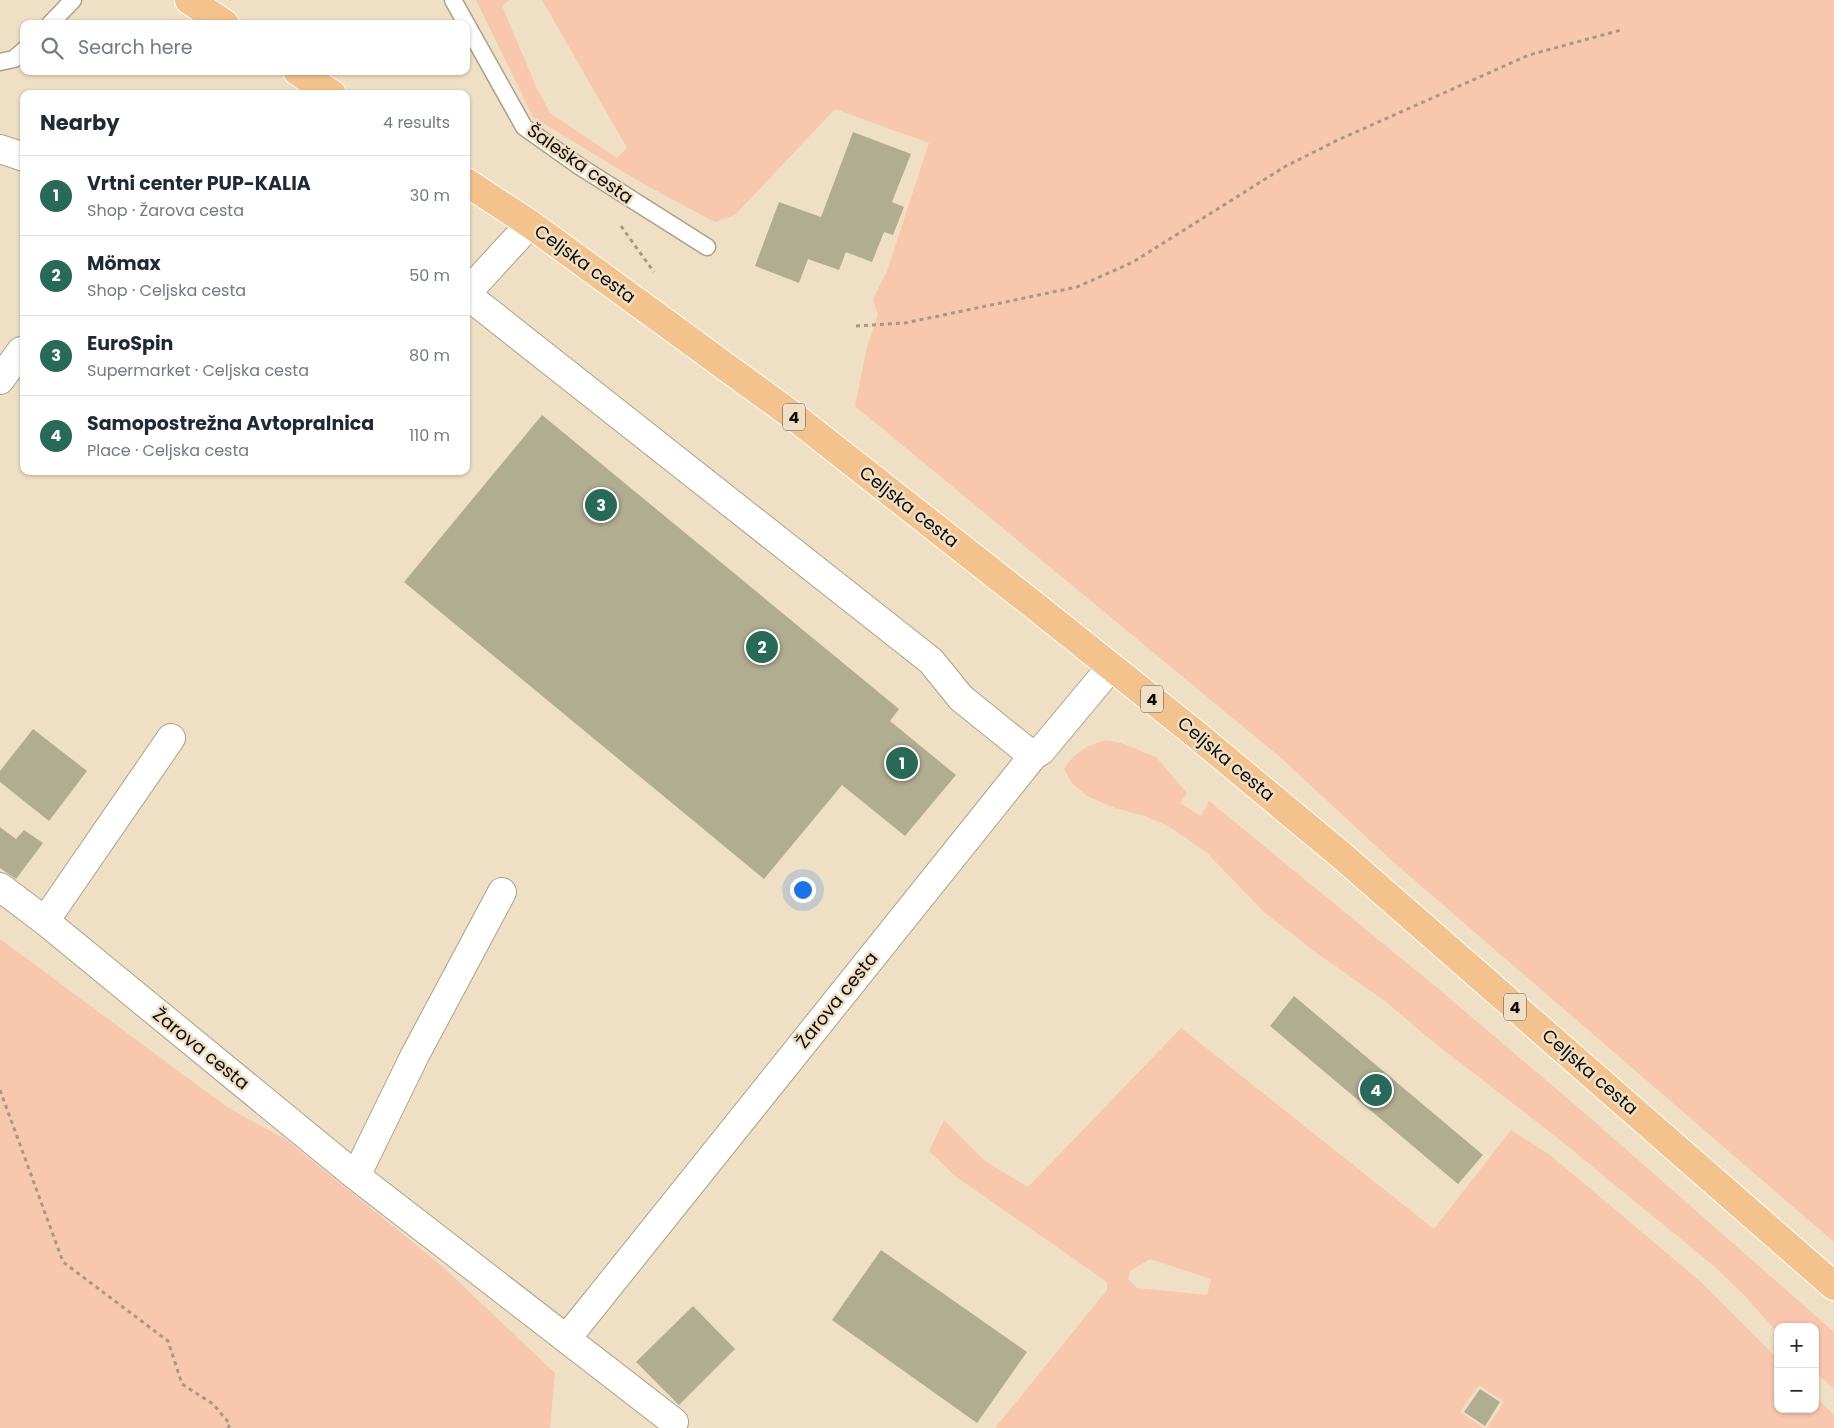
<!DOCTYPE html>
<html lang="en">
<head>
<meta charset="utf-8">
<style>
	body { margin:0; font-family:Poppins,sans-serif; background:#f6f6f7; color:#1f2937 }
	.controls { position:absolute; right:15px; bottom:15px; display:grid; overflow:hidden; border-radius:10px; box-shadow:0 1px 4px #0004 }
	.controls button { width:45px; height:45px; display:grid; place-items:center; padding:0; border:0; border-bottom:1px solid #e0e1e3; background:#fff; color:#1f2937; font:25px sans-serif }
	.you { position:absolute; left:802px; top:889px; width:18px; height:18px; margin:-12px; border:4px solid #fff; border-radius:50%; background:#1a73e8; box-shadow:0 0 0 8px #1a73e833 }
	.badge { display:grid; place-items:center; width:32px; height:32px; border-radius:50%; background:#286957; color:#fff; font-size:16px; font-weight:700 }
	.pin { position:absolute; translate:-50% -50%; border:2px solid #fff; box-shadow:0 1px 5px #0006 }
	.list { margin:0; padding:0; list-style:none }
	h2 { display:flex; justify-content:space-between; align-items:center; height:65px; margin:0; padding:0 20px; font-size:21px }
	h2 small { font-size:16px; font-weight:400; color:#747a83 }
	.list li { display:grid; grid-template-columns:32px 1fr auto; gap:15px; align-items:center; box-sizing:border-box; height:80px; padding:0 20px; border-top:1px solid #e0e1e3 }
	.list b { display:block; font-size:19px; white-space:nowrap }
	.list p { margin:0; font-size:16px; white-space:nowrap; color:#747a83 }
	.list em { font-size:16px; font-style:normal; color:#747a83 }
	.icon { flex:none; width:28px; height:28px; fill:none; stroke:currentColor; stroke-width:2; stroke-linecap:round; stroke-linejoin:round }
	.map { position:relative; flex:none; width:1834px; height:1428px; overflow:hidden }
	.search { position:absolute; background:#fff; box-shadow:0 1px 4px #0004; left:20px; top:20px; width:450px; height:55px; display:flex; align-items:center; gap:12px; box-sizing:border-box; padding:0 18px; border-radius:10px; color:#747a83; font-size:19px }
	.panel { position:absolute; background:#fff; box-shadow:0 1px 4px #0004; left:20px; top:90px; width:450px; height:385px; border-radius:10px }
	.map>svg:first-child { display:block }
	.green { fill:#f9c6ae; fill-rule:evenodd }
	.building { fill:#b1ad91 }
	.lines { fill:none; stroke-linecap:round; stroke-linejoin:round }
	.service-casing { stroke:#aea087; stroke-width:19 }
	.minor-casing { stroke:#aea087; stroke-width:30 }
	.primary-casing { stroke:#fff; stroke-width:30 }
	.path { stroke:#a69a85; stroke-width:3; stroke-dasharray:4 4; stroke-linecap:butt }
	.service { stroke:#fff; stroke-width:16 }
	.minor { stroke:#fff; stroke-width:28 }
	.primary { stroke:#f3c28d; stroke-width:28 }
	.labels { text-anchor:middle; stroke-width:5; stroke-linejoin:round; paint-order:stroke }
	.shield { fill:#efe0c5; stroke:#534b3e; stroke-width:1 }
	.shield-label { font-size:16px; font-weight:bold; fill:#100b04 }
	.street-label { font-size:18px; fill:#100b04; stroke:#efe0c5 }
</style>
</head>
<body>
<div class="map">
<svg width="1834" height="1428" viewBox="0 0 1834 1428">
	<rect width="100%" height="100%" fill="#efe0c5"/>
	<path class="green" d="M476,0H509L502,6L536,86L550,113L617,158L627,148L542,0H1834V1242L1391,860L1280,757L855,406L867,347L878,315L873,299L887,271L929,143L835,109L735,215L715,222L640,182L533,117Z
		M1105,740L1121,743L1156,757L1187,793L1180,803L1201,816L1209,801L1435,986L1588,1116L1834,1332V1389L1815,1372V1327H1778V1333L1744,1295L1715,1267L1555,1136L1432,1041L1385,1001L1318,954L1264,912L1206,852L1168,826L1145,816L1115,808L1087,796L1072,783L1064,769C1075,752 1086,746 1105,740Z
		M0,939L227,1107L285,1139L442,1266L555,1373L550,1428H0Z
		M1181,1028L1434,1229L1511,1130L1550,1155L1700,1281L1778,1359V1409H1815V1396L1834,1415V1428H1487L1504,1402L1479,1385L1460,1412L1484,1428H995L1107,1290V1282L955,1176L929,1151L944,1120L985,1161L1028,1187ZM1150,1259L1211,1279L1207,1295L1137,1288L1128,1279L1130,1271Z"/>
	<path class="building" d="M853,132L911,154L892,202L904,207L893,235L884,232L872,262L846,252L839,270L808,259L799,283L755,266L779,202L821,217Z
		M542,415L899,709L890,721L956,775L905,836L842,785L764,879L404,582Z
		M33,729L87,771L49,821L0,782V771Z
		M0,827L16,839L24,830L43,843L16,879L0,868Z
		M1294,996L1483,1155L1458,1184L1270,1026Z
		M881,1250L1027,1352L977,1423L832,1320Z
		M693,1306L735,1349L679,1405L636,1362Z
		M1480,1389L1500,1402L1485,1426L1464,1412Z"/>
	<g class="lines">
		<defs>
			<path id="service" d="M453,0L524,127L579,166L707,247
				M50,24L73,0
				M0,62L14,59L24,50"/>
			<path id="minor" d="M0,149L24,157
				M466,294L530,224
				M467,295L931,661L961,698L1033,756
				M0,380L21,351
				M0,887L45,921L356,1176L674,1422
				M45,921L171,738
				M356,1176L415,1055L502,892
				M567,1338L1033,756L1041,751L1111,667"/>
			<path id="primary" d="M189,0L225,24
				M297,71L332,94
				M466,182L530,224L792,415L1030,602L1193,732L1341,855L1834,1286"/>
		</defs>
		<use href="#service" class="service-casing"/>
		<use href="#minor" class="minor-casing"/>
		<use href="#primary" class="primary-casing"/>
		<path class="path" d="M621,226L654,272
			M856,326L905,323L1077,287L1133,262L1286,166L1338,140L1529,55L1621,30
			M0,1090L63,1262L168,1341L182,1384L213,1404L230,1424L228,1428"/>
		<use href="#service" class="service"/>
		<use href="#minor" class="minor"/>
		<use href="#primary" class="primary"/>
	</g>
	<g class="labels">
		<g class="shield">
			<rect x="783" y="403.5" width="22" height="27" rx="4"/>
			<rect x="1141" y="685.5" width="22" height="27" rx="4"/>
			<rect x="1504" y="993.5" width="22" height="27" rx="4"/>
		</g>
		<g class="shield-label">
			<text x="794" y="423">4</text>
			<text x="1152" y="705">4</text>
			<text x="1515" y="1013">4</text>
		</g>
		<g class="street-label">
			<text transform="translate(580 164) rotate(35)" y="6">Šaleška cesta</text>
			<text transform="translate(585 264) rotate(36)" y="6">Celjska cesta</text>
			<text transform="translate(909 507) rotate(38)" y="6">Celjska cesta</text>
			<text transform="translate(1226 759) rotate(40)" y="6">Celjska cesta</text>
			<text transform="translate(837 1000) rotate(-51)" y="6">Žarova cesta</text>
			<text transform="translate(201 1049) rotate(39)" y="6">Žarova cesta</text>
			<text transform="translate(1590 1072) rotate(41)" y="6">Celjska cesta</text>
		</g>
	</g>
</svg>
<div class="controls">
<button>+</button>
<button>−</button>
</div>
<div class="you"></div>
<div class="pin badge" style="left:902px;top:763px">1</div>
<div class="pin badge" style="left:762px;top:647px">2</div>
<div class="pin badge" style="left:601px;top:505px">3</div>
<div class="pin badge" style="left:1376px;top:1090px">4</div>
<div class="search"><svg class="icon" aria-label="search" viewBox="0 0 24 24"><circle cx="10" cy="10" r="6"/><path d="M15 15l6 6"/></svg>Search here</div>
<section class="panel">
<h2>Nearby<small>4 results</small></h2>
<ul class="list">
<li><span class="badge">1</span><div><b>Vrtni center PUP-KALIA</b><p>Shop · Žarova cesta</p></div><em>30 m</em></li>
<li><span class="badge">2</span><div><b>Mömax</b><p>Shop · Celjska cesta</p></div><em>50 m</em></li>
<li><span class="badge">3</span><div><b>EuroSpin</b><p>Supermarket · Celjska cesta</p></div><em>80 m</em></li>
<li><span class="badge">4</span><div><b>Samopostrežna Avtopralnica</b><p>Place · Celjska cesta</p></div><em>110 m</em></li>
</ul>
</section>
</div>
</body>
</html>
